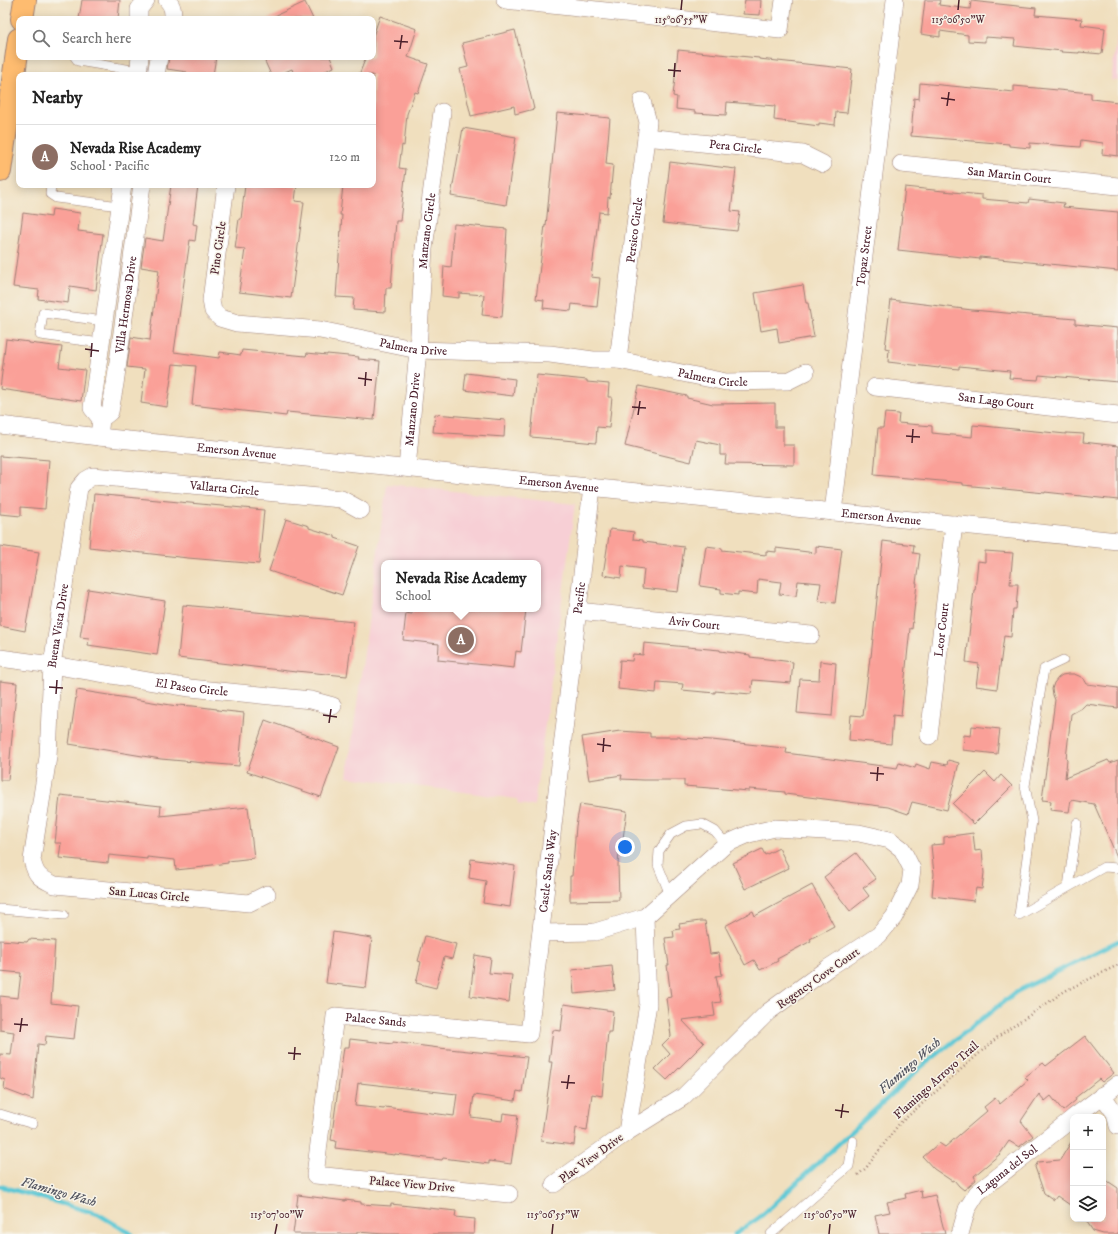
<!DOCTYPE html>
<html lang="en">
<head>
<meta charset="utf-8">
<style>
	body { margin:0; font-family:"IM FELL DW Pica",serif; background:#f6f6f6; color:#222 }
	.controls { position:absolute; right:12px; bottom:12px; display:grid; overflow:hidden; border-radius:8px; box-shadow:0 2px 10px #0003 }
	.controls button { width:36px; height:36px; display:grid; place-items:center; padding:0; border:0; border-bottom:1px solid #e0e0e0; background:#fff; color:#222; font:20px sans-serif }
	.you { position:absolute; left:625px; top:847px; width:14px; height:14px; margin:-10px; border:3px solid #fff; border-radius:50%; background:#1a73e8; box-shadow:0 0 0 6px #1a73e833 }
	.badge { display:grid; place-items:center; width:26px; height:26px; border-radius:50%; background:#c8321e; color:#fff; font-size:13px; font-weight:700 }
	.pin { position:absolute; translate:-50% -50%; border:2px solid #fff; box-shadow:0 1px 4px #0006 }
	.popup { position:absolute; left:381px; top:560px; width:160px; height:52px; box-sizing:border-box; display:grid; place-content:center; border-radius:8px; background:#fff; filter:drop-shadow(0 1px 3px #0005); font-size:13px; white-space:nowrap; color:#767676 }
	.popup b { font-size:15px; color:#222 }
	.popup::after { content:''; position:absolute; left:50%; top:100%; margin-left:-8px; border:8px solid transparent; border-top-color:#fff }
	.list { margin:0; padding:0; list-style:none }
	h2 { display:flex; justify-content:space-between; align-items:center; height:52px; margin:0; padding:0 16px; font-size:17px }
	h2 small { font-size:13px; font-weight:400; color:#767676 }
	.list li { display:grid; grid-template-columns:26px 1fr auto; gap:12px; align-items:center; box-sizing:border-box; height:64px; padding:0 16px; border-top:1px solid #e0e0e0 }
	.list b { display:block; font-size:15px; white-space:nowrap }
	.list p { margin:0; font-size:13px; white-space:nowrap; color:#767676 }
	.list em { font-size:13px; font-style:normal; color:#767676 }
	.icon { flex:none; width:22px; height:22px; fill:none; stroke:currentColor; stroke-width:2; stroke-linecap:round; stroke-linejoin:round }
	.map { position:relative; flex:none; width:1118px; height:1234px; overflow:hidden }
	.search { position:absolute; background:#fff; box-shadow:0 2px 10px #0003; left:16px; top:16px; width:360px; height:44px; display:flex; align-items:center; gap:10px; box-sizing:border-box; padding:0 14px; border-radius:8px; color:#767676; font-size:15px }
	.panel { position:absolute; background:#fff; box-shadow:0 2px 10px #0003; left:16px; top:72px; width:360px; height:116px; border-radius:8px }
	.map>svg:first-child { display:block }
	.built { fill:#f7cfd5; fill-rule:evenodd }
	.lines { fill:none; stroke-linecap:round; stroke-linejoin:round }
	.stream { stroke:#5dc8d5; stroke-width:4.5 }
	.building { fill:#faa098; fill-rule:evenodd }
	.lane-casing { stroke:#9d7f74; stroke-width:10 }
	.street-casing { stroke:#9d7f74; stroke-width:18 }
	.primary-casing { stroke:#9d7f74; stroke-width:24 }
	.path { stroke:#9d7f74; stroke-width:2.5; stroke-dasharray:1 3; stroke-linecap:butt }
	.lane { stroke:#fff; stroke-width:9 }
	.street { stroke:#fff; stroke-width:17 }
	.primary { stroke:#febc70; stroke-width:22 }
	.ticks { fill:none; stroke:#4a1f2b; stroke-width:1.5 }
	.labels { text-anchor:middle; stroke-width:3; stroke-linejoin:round; paint-order:stroke }
	.street-label { font-size:12px; fill:#4a1f2b; stroke:#f7f3e8 }
	.water-label { font-size:13px; font-style:italic; fill:#50525e; stroke:#f7f3e8 }
	.ticks-label { font-size:10px; text-anchor:middle; fill:#4a1f2b; stroke:#f7f3e8; stroke-width:3; stroke-linejoin:round; paint-order:stroke }
</style>
</head>
<body>
<div class="map">
<svg width="1118" height="1234" viewBox="0 0 1118 1234">
	<rect width="100%" height="100%" fill="#f7f3e8"/>
	<filter id="ink" filterUnits="userSpaceOnUse"><feTurbulence type="fractalNoise" baseFrequency=".025" numOctaves="2"/><feDisplacementMap in="SourceGraphic" scale="8" xChannelSelector="R" yChannelSelector="G"/><feConvolveMatrix kernelMatrix="1 2 1 2 8 2 1 2 1" color-interpolation-filters="sRGB"/></filter>
	<filter id="wash" filterUnits="userSpaceOnUse"><feTurbulence type="fractalNoise" baseFrequency=".012" numOctaves="4" result="noise"/><feDisplacementMap in="SourceGraphic" scale="16" xChannelSelector="R" yChannelSelector="G"/><feGaussianBlur stdDeviation="0.9" result="paint"/><feColorMatrix in="noise" values="0 0 0 0 0 0 0 0 0 0 0 0 0 0 0 0 0 1.4 0 .05"/><feComposite in="paint" operator="in"/></filter>
	<g filter="url(#wash)">
		<rect width="100%" height="100%" fill="#f0dfbe"/>
		<path class="built" d="M1118,31V81L1111,80Z
			M387,484L575,504L534,806L518,804L517,799L347,777ZM384,563H538V609H384Z"/>
		<g class="lines">
			<path class="stream" d="M0,1186L98,1214L131,1234
				M735,1234L760,1217L920,1068L1016,992L1118,941"/>
		</g>
		<g id="blocks">
			<path class="building" d="M82,0H120L118,19H79Z
				M745,0H761L760,15L743,14Z
				M925,0H940L939,5L970,9L971,1L1036,8L1035,15L1082,19L1081,25L1105,28L1102,54L1079,52V53L1061,52L1062,51L1014,46L1015,39L985,37V42L968,41V35L940,31V37L921,34Z
				M305,2L313,19H268Z
				M380,16L417,29L408,57L428,64L418,93L415,92L407,114L404,146L402,145L399,168L406,169L400,221H396L391,288H386L385,312L353,310L354,298L336,297L342,215H340L343,185H373V75H359L366,57H373V36Z
				M515,30L534,109L515,114L514,106L471,116L460,69L468,67L462,43Z
				M678,50L759,58V59L852,69L847,113L836,112L835,125L819,123V126L774,120L775,106L727,102L726,115L695,113V111L676,109L677,97L673,96Z
				M169,57H216L213,75H186L187,72L167,69Z
				M263,57H330L334,67L317,75H294L292,69L278,75H271Z
				M920,83L1014,92V86L1091,93V99L1118,102V156L1102,154L1103,143L1081,140L1080,147L1030,143V148L1009,146V144L911,136L914,98L919,99Z
				M557,113L610,118L606,164L613,165L610,198L608,197L607,213L599,212L591,277L600,278L597,307L572,304L571,311L543,308L544,300L536,299L545,225L546,226Z
				M463,128L516,137L506,205L451,196Z
				M670,162L686,164L687,163L736,169L731,211L740,212L737,231L663,223Z
				M171,185H198L193,224L197,225L195,241L190,240L174,352L219,358L220,352L241,355L242,350L306,356L307,353L327,355V354L359,357L358,359L380,361L374,420L287,412L286,416L192,405L196,366L173,364L167,407L141,403L145,369L127,367L131,337L150,340L159,270L141,267L145,238L163,241Z
				M245,185H297L295,201L304,202L291,298L239,292L245,249L235,248L239,219H241Z
				M905,187L982,195V199L1028,203L1029,199L1064,203L1063,207L1118,212V271L980,257V259L898,250Z
				M52,209L80,213L78,231L103,234L96,290L70,286L68,303L38,299L39,290L13,287L23,213L51,217Z
				M454,224L507,229L505,263H506L502,317L482,315L484,295L459,293V298L442,296L444,266L451,267L453,243H452Z
				M803,285L806,303H808L814,337L779,343L777,328L761,331L755,293Z
				M891,300L972,310L1075,319V324L1118,328V382L1039,375L1038,380L1009,378L1010,371L959,366V369L939,367V368L888,362L889,349L885,348Z
				M6,339L29,342V343L62,347L59,367L85,370L81,401L0,389Z
				M466,373L515,379L513,396L464,390Z
				M537,375L587,380V382L609,384L608,397H612L609,428L597,427L596,443L531,437Z
				M639,386L687,396V398L713,404L775,403V427H783V445H794V465L725,464L726,455H720V445L696,440L691,462L625,446Z
				M885,413L899,414L898,423L932,426V433L972,437L973,425L1066,434V433L1084,434L1083,442L1118,446V500L1045,492V493L963,485V483L874,475L878,428H883Z
				M435,414L505,420L504,437L433,432Z
				M0,456L49,460L45,509L21,507V516L0,514Z
				M94,494L264,510L259,564L188,558L89,547Z
				M286,519L309,526V528L335,536V538L359,546L342,595L269,571Z
				M610,529L634,532L633,539L643,540V542L684,547L678,592L642,588L644,569L622,566L621,578L603,575Z
				M883,541L914,545L913,553L920,554L916,583H917L912,629L910,628L901,716L893,715L891,744L849,740L851,715L863,716L870,657H871Z
				M0,546L39,552L25,631L0,626Z
				M706,546L722,548V550L766,555V551L776,552V548L816,553V546L842,549L835,603L818,601L821,583L798,581L796,596L779,594L781,582L758,579L757,594L738,592V595L721,593V589L700,586Z
				M985,551L1013,553L1010,584H1018L1016,609H1013L1011,637L1004,636L997,689L976,686L979,664L966,662L974,590H975L978,561L985,562Z
				M88,589L165,601L157,655L88,645L89,638L80,637Z
				M183,605L276,614L354,622L347,676L296,671V672L178,658Z
				M413,609H526L521,652L516,651L514,668L438,660L439,644L403,640L406,613L412,614Z
				M644,643L720,650V651L750,655V657L793,662L791,683L753,680L751,694L715,691V693L682,690L683,684L657,682L656,693L618,689L620,660L632,661L633,654L643,655Z
				M820,661L836,663L832,716L797,713L800,679L819,680Z
				M1068,674H1074L1079,676L1084,679L1087,684L1118,688V708L1086,704L1082,708L1071,714L1066,759L1067,760L1065,778L1108,760L1110,763L1118,760V859L1094,804L1071,800L1069,812L1050,810L1051,801L1042,800L1055,700L1053,695L1052,689L1054,683L1058,678L1062,675Z
				M0,681L17,683L8,780H0Z
				M77,690L177,706V705L193,706L217,709V710L244,713L239,766L161,759L69,744Z
				M265,720L339,747L321,797L247,772Z
				M972,726L1000,729L997,754L963,750L964,735L971,736Z
				M620,731L650,733V737H680V738L712,740L784,748H787L786,753L897,768L899,763L915,768L916,764L930,769L932,762L947,765L948,760L959,763L947,810L912,802L908,814L888,807L785,794V792L749,789V791L684,786V780H643L621,779L622,775L589,780L582,737Z
				M985,772L995,782L1001,775L1012,786L974,824L953,804Z
				M60,795L161,806L160,816L248,807L254,858L228,861V863L204,866V867L176,870L175,860L147,857V859L109,855L108,863L59,858L61,843H55Z
				M580,804L627,811L623,838H620L618,865L619,900L570,901V876H572L576,826Z
				M973,833L975,851L982,850L984,873L982,889L976,888L974,901L932,896L934,874L931,845L944,844V837Z
				M779,848L789,868L745,889L733,863L762,849L765,855Z
				M856,853L876,879L863,888L869,896L850,911L824,877Z
				M471,859L515,866L510,907L483,903L486,881L469,878Z
				M812,885L834,926L810,939L811,941L777,959L778,961L760,970L754,960L745,965L725,926L753,911L755,916Z
				M700,921H705L710,954L719,953L722,975L716,976L721,1002L713,1003L715,1016L682,1020L704,1043L667,1080L655,1069L670,1054L662,1045L671,1036L666,998L671,997L667,965H669L665,938L674,937L673,930L680,929L679,924Z
				M333,932L372,938L366,988L326,983Z
				M425,936L456,944L452,959L444,957L436,988L416,983L421,962L418,961Z
				M29,939L55,941L51,1003L78,1006L74,1039L46,1036L45,1045L38,1044L33,1100L4,1089L5,1080L0,1078V1054L11,1055L14,1032L0,1030V996L18,998L21,973L0,971V940L27,942Z
				M475,955L491,958L489,973L512,975L509,1002L470,996Z
				M612,966L615,990L574,994L572,970Z
				M564,1004L613,1011L611,1032H608L602,1096L592,1094L587,1130L576,1128L574,1145L541,1141L552,1062H549L553,1030L561,1031Z
				M1085,1036L1114,1073L1102,1082L1099,1079L1075,1098L1076,1100L1063,1111L1051,1096L1045,1101L1039,1094L1021,1121L1033,1136L1019,1147L1009,1141L1000,1154L974,1176L976,1180L964,1190L959,1186L954,1180L952,1181L934,1169L923,1157L939,1143L945,1147L987,1111L984,1107L995,1098L1000,1104L1028,1080L1025,1077L1043,1063L1046,1066Z
				M350,1039L393,1044V1042L439,1048L527,1057L522,1092L517,1091L515,1101L474,1095L471,1117L502,1121L503,1113L518,1115L511,1164L489,1161V1164L443,1158L442,1160L395,1154V1155L335,1148L336,1141L331,1140L344,1047H349ZM358,1083L360,1084V1083L457,1094L454,1116L385,1107L384,1109L355,1106Z
				M1073,1139V1207L1057,1196L1054,1200L1044,1193L1035,1167L1038,1162L1060,1160Z
				M1103,1178L1118,1188V1234H1103L1093,1231L1085,1219H1103Z
				M921,1190L922,1198L935,1195L945,1234H879L875,1215L890,1212L887,1202L906,1198L905,1194Z
				M298,1195L345,1201V1200L361,1202V1204L391,1206V1204L456,1211L455,1217L475,1219L474,1234H384L357,1232V1234H293Z"/>
		</g>
	</g>
	<g filter="url(#ink)">
		<use href="#blocks" fill-opacity="0" stroke="#9d7f74" stroke-width="1"/>
		<g class="lines">
			<defs>
				<path id="lane" d="M75,57L78,61L138,71
					M51,185L50,194L56,198L120,206
					M101,343L40,335L43,313L104,321
					M1063,660L1044,669L1025,786L1032,821L1019,915L1104,867L1118,868
					M1068,887L1077,823
					M670,895L658,865L659,851L671,834L686,826L702,824L715,831L726,844
					M0,909L64,915
					M0,1114L33,1124
					M771,1234L849,1166L853,1141"/>
				<g id="street">
					<path d="M167,0C173,6 173,11 173,19"/>
					<path d="M505,0L780,30L784,0"/>
					<path d="M139,19V9L146,0"/>
					<path d="M138,75L140,57"/>
					<path d="M156,75L159,57"/>
					<path id="s1" d="M646,137L803,154L823,164"/>
					<path id="s2" d="M901,164L1118,186"/>
					<path id="s3" d="M226,185L211,300L213,311L220,318L237,323L320,330L418,350L550,354L593,360H618L726,382L788,381L806,372"/>
					<path id="s4" d="M618,360L648,122L642,101"/>
					<path id="s5" d="M875,387L1118,415"/>
					<path id="s6" d="M101,419L110,412L115,384L142,185"/>
					<path id="s7" d="M0,425L99,437L1118,541"/>
					<path d="M99,437L101,419L92,408L123,185"/>
					<path id="s8" d="M407,468L418,350L424,249L442,112"/>
					<path id="s9" d="M833,512L895,0"/>
					<path id="s10" d="M578,611L811,635"/>
					<path id="s11" d="M0,658L52,665L190,688L311,700L333,706"/>
					<path id="s12" d="M929,736L954,524"/>
					<path id="s13" d="M267,894L249,903L55,885C40,878 36,877 32,860L48,757L52,665L79,488L86,480L93,476L341,499L361,510"/>
					<path d="M541,933L595,932L645,917L726,844L749,834L775,828L859,833L890,840L902,849L912,869L910,885L894,917L879,935L828,968L768,1012L683,1097L627,1132L554,1184"/>
					<path d="M1102,1095L1115,1113L1118,1126"/>
					<path d="M1074,1117L1118,1084"/>
					<path d="M627,1132L648,1004L645,917"/>
					<path id="s14" d="M509,1194L315,1175L335,1016L529,1034L592,487"/>
					<path id="s15" d="M960,1234L967,1209L977,1193L1073,1118"/>
				</g>
				<path id="primary" d="M22,19L25,0
					M0,171L19,39"/>
			</defs>
			<use href="#lane" class="lane-casing"/>
			<use href="#street" class="street-casing"/>
			<use href="#primary" class="primary-casing"/>
			<path class="path" d="M858,1175L866,1168L899,1124L999,1036L1065,991L1118,965"/>
			<use href="#lane" class="lane"/>
			<use href="#street" class="street"/>
			<use href="#primary" class="primary"/>
		</g>
	</g>
	<path class="ticks" d="M681,10L682,0M958,10L959,0M394,41L408,42M400,49L402,35M668,70L681,71M674,77L675,63M941,98L955,100M947,106L949,92M85,349L99,351M91,357L92,343M358,378L372,380M365,386L366,372M632,407L646,408M638,415L640,401M906,436L920,437M912,443L913,429M49,687L63,688M56,694L57,680M323,715L337,717M329,723L331,709M597,744L611,746M603,752L604,738M870,773L884,774M877,781L878,767M14,1024L28,1025M20,1032L22,1018M288,1053L301,1054M294,1060L295,1047M561,1082L575,1083M567,1089L569,1075M835,1110L849,1112M841,1118L843,1104M275,1234L277,1224M552,1234L553,1224M829,1234L830,1224"/>
	<g class="labels">
		<g class="street-label">
			<text dy="4" stroke="none"><textPath href="#s1" startOffset="90">Pera Circle</textPath></text>
			<text dy="4" stroke="none"><textPath href="#s2" startOffset="109">San Martin Court</textPath></text>
			<text dy="4" stroke="none"><textPath href="#s4" startOffset="131">Persico Circle</textPath></text>
			<text dy="4" stroke="none"><textPath href="#s8" startOffset="238">Manzano Circle</textPath></text>
			<text transform="translate(218 248) rotate(-82)" y="4">Pino Circle</text>
			<text dy="4" stroke="none"><textPath href="#s9" startOffset="258">Topaz Street</textPath></text>
			<text dy="4" stroke="none"><textPath href="#s6" startOffset="120">Villa Hermosa Drive</textPath></text>
			<text dy="4" stroke="none"><textPath href="#s3" startOffset="333">Palmera Drive</textPath></text>
			<text dy="4" stroke="none"><textPath href="#s3" startOffset="635">Palmera Circle</textPath></text>
			<text dy="4" stroke="none"><textPath href="#s5" startOffset="122">San Lago Court</textPath></text>
			<text dy="4" stroke="none"><textPath href="#s8" startOffset="59">Manzano Drive</textPath></text>
			<text dy="4" stroke="none"><textPath href="#s7" startOffset="238">Emerson Avenue</textPath></text>
			<text dy="4" stroke="none"><textPath href="#s7" startOffset="562">Emerson Avenue</textPath></text>
			<text dy="4" stroke="none"><textPath href="#s13" startOffset="777">Vallarta Circle</textPath></text>
			<text dy="4" stroke="none"><textPath href="#s7" startOffset="886">Emerson Avenue</textPath></text>
			<text dy="4" stroke="none"><textPath href="#s14" startOffset="989">Pacific</textPath></text>
			<text dy="4" stroke="none"><textPath href="#s10" startOffset="117">Aviv Court</textPath></text>
			<text dy="4" stroke="none"><textPath href="#s13" startOffset="487">Buena Vista Drive</textPath></text>
			<text dy="4" stroke="none"><textPath href="#s12" startOffset="107">Leor Court</textPath></text>
			<text dy="4" stroke="none"><textPath href="#s11" startOffset="194">El Paseo Circle</textPath></text>
			<text dy="4" stroke="none"><textPath href="#s14" startOffset="714">Castle Sands Way</textPath></text>
			<text transform="translate(149 894) rotate(5)" y="4">San Lucas Circle</text>
			<text transform="translate(818 978) rotate(-35)" y="4">Regency Cove Court</text>
			<text dy="4" stroke="none"><textPath href="#s14" startOffset="396">Palace Sands</textPath></text>
			<text transform="translate(936 1080) rotate(-42)" y="4">Flamingo Arroyo Trail</text>
			<text transform="translate(591 1158) rotate(-36)" y="4">Plac View Drive</text>
			<text dy="4" stroke="none"><textPath href="#s15" startOffset="83">Laguna del Sol</textPath></text>
			<text transform="translate(412 1184) rotate(5)" y="4">Palace View Drive</text>
		</g>
		<g class="water-label">
			<text transform="translate(909 1065) rotate(-41)" y="5">Flamingo Wash</text>
			<text transform="translate(59 1191) rotate(16)" y="5">Flamingo Wash</text>
		</g>
	</g>
	<g class="ticks-label">
		<text x="681" y="23">115°06'55"W</text>
		<text x="958" y="23">115°06'50"W</text>
		<text x="277" y="1218">115°07'00"W</text>
		<text x="553" y="1218">115°06'55"W</text>
		<text x="830" y="1218">115°06'50"W</text>
	</g>
</svg>
<div class="controls">
<button>+</button>
<button>−</button>
<button><svg class="icon" aria-label="layers" viewBox="0 0 24 24"><path d="M12 4l9 5-9 5-9-5zM3 14l9 5 9-5"/></svg></button>
</div>
<div class="you"></div>
<div class="pin badge" style="left:461px;top:640px;background:#8d6e63">A</div>
<div class="popup"><b>Nevada Rise Academy</b>School</div>
<div class="search"><svg class="icon" aria-label="search" viewBox="0 0 24 24"><circle cx="10" cy="10" r="6"/><path d="M15 15l6 6"/></svg>Search here</div>
<section class="panel">
<h2>Nearby<small></small></h2>
<ul class="list">
<li><span class="badge" style="background:#8d6e63">A</span><div><b>Nevada Rise Academy</b><p>School · Pacific</p></div><em>120 m</em></li>
</ul>
</section>
</div>
</body>
</html>
